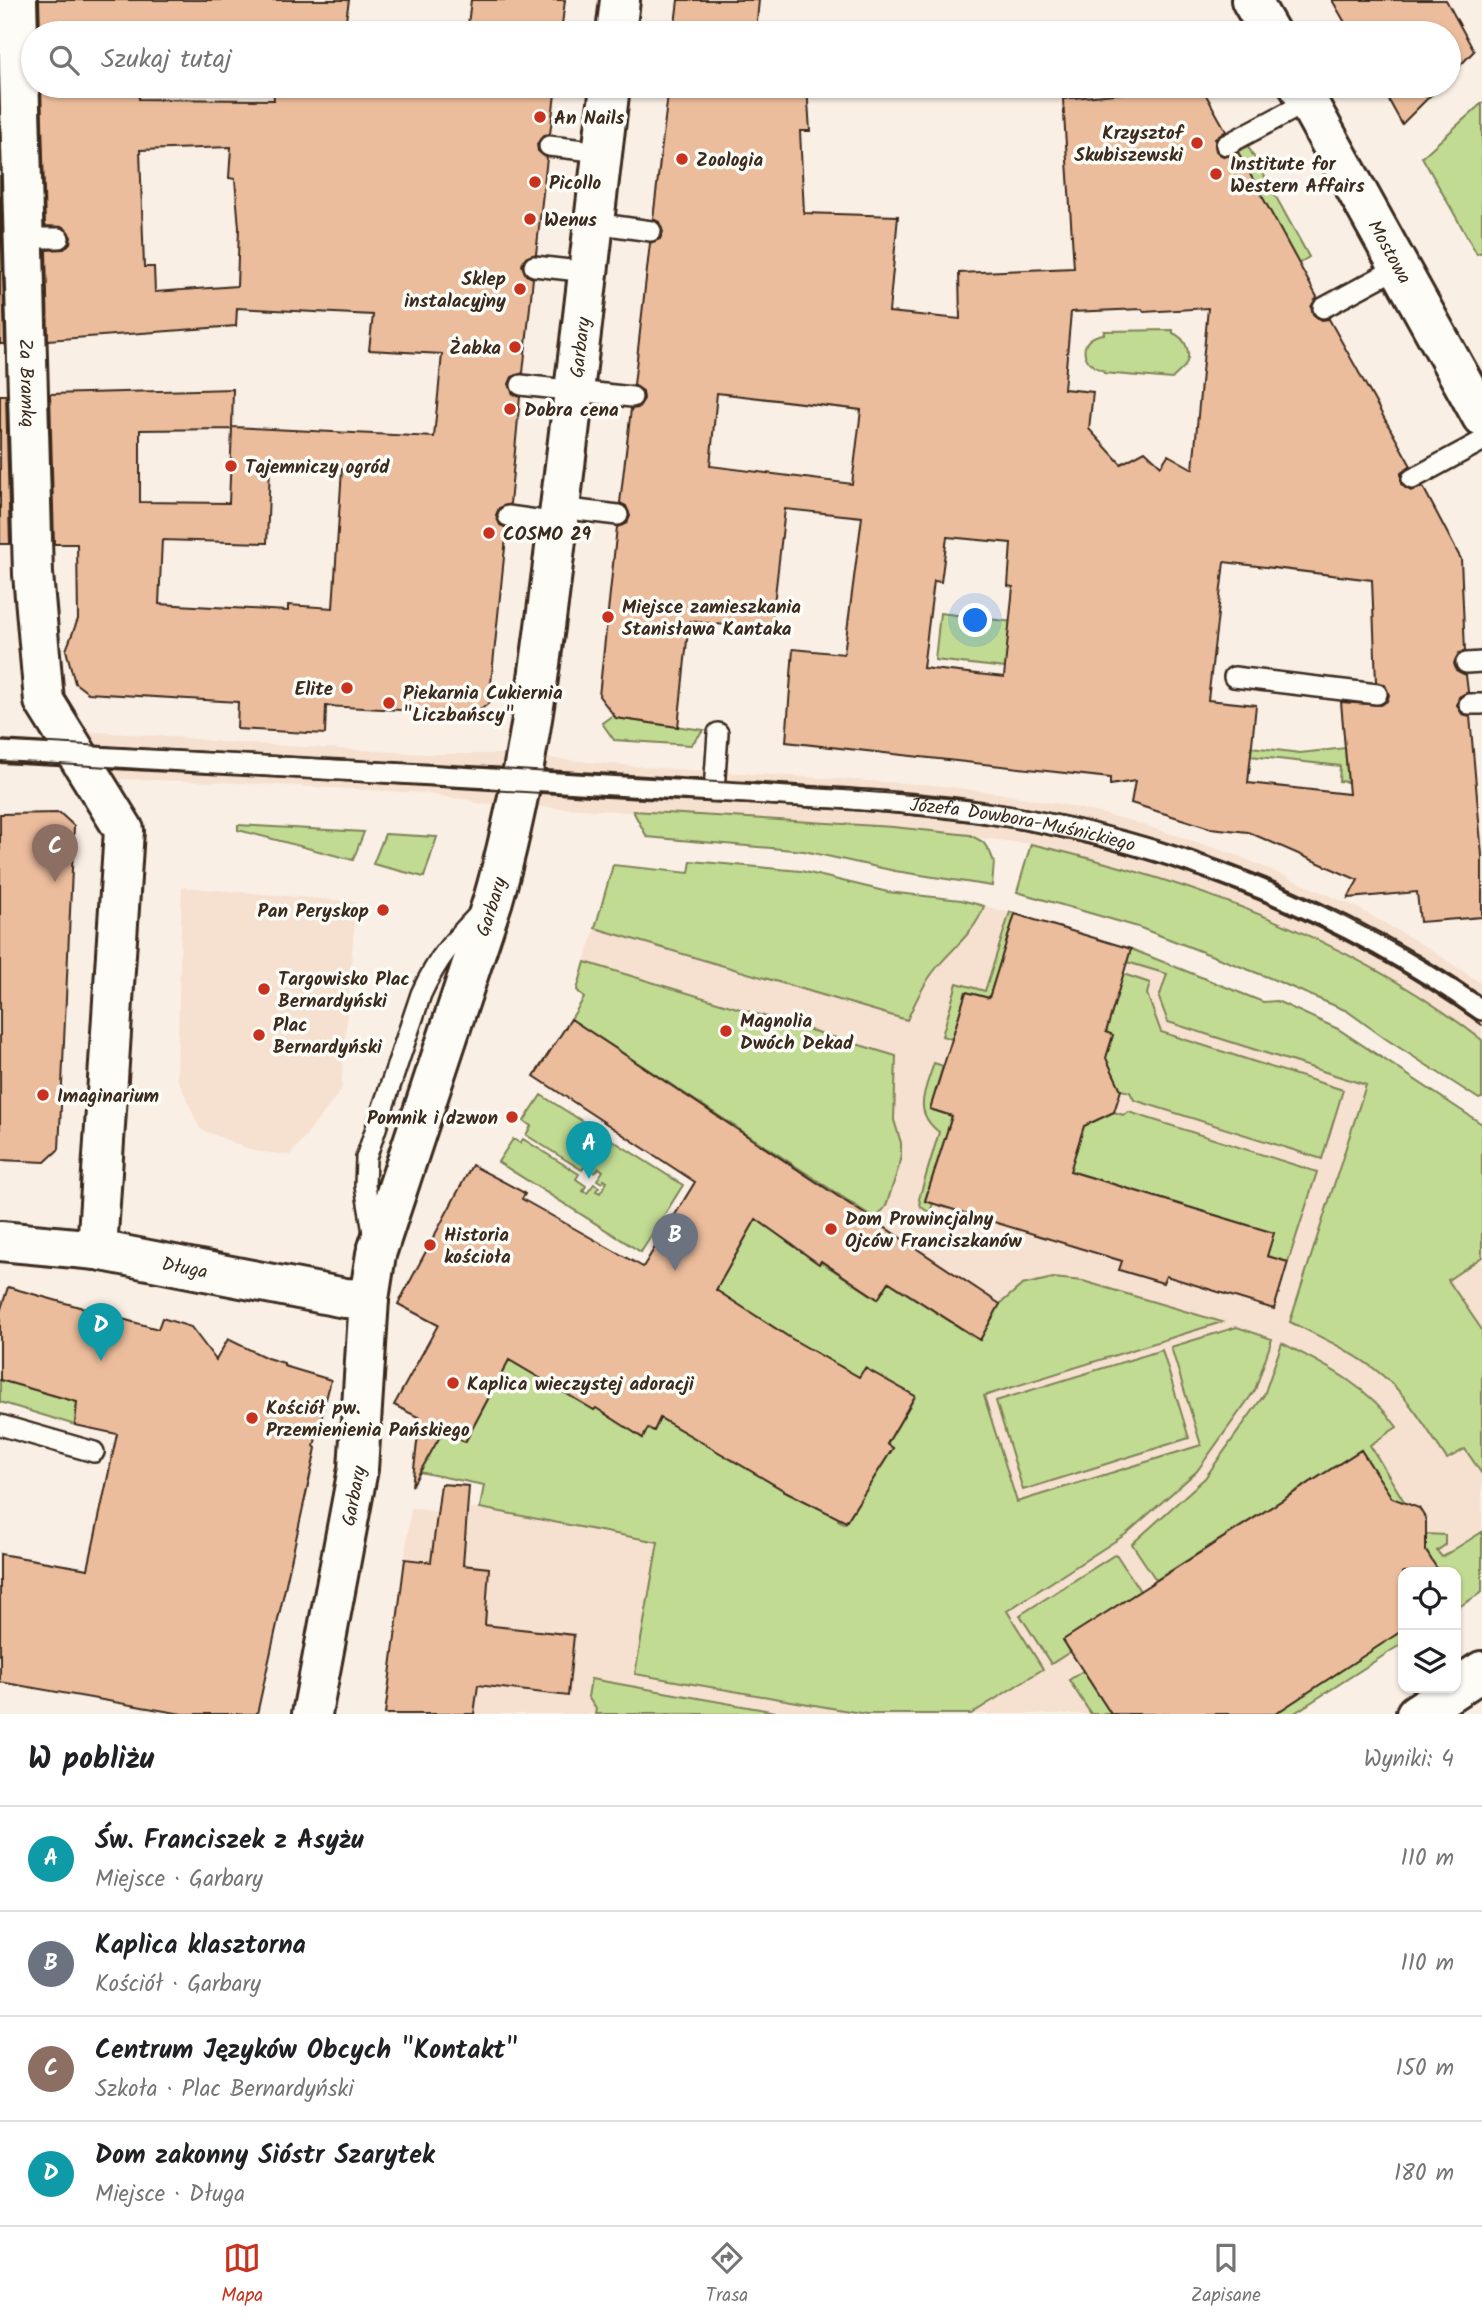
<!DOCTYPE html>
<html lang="pl">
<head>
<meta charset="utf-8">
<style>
	body { margin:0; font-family:Kalam,sans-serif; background:#f6f6f6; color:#202124 }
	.controls { position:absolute; right:21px; bottom:21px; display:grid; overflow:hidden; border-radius:14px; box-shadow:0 2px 5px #0004 }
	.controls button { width:63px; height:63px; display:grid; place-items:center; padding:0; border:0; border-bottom:2px solid #e0e0e0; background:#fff; color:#202124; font:35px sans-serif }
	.you { position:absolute; left:976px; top:621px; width:24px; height:24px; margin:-18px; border:5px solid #fff; border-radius:50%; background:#1a73e8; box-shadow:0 0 0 10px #1a73e833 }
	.badge { display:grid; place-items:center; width:46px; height:46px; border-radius:50%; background:#c8321e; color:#fff; font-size:23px; font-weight:700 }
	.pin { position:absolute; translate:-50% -58px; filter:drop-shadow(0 2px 4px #0008) }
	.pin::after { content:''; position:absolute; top:37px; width:24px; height:21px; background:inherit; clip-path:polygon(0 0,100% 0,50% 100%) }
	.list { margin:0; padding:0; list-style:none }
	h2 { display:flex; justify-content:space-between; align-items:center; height:91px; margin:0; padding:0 28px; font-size:30px }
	h2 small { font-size:23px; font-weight:400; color:#757577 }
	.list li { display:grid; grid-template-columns:46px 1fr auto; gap:21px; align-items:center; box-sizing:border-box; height:105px; padding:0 28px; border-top:2px solid #e0e0e0 }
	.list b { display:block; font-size:26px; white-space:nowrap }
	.list p { margin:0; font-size:23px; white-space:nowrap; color:#757577 }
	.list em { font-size:23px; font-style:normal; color:#757577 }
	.icon { flex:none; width:38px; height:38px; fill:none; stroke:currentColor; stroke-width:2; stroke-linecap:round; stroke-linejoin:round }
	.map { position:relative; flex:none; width:1482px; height:1714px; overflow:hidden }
	.search { position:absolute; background:#fff; box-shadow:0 2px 5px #0004; left:21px; right:21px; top:21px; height:77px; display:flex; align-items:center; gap:18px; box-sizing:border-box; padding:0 24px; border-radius:38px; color:#757577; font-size:26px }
	.sheet { height:511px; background:#fff }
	nav { display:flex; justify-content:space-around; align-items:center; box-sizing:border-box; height:98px; border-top:2px solid #e0e0e0; background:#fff; font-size:19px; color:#757577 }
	nav a { display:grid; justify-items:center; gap:4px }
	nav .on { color:#c8321e }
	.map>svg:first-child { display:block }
	.built { fill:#f6e0cf }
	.green { fill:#c1db92; stroke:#7e8258; stroke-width:2 }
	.building { fill:#ecbd9c; stroke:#3b2a1e; stroke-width:2; fill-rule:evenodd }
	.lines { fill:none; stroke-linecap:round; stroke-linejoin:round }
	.lane-casing { stroke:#3b2a1e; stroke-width:24 }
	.street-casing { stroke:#3b2a1e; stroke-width:44 }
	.secondary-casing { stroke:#3b2a1e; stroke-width:44 }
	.lane { stroke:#fdfcf7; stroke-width:19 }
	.street { stroke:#fdfcf7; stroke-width:38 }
	.secondary { stroke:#fdfcf7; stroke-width:38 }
	.tram { stroke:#3b2a1e; stroke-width:2 }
	.poi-dot { fill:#c8321e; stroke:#fdfcf7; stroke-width:2.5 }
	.labels { text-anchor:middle; stroke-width:7; stroke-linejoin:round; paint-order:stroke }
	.poi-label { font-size:19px; font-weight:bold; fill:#3b2a1e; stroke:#fdfcf7; text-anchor:start }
	.street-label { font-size:19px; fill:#3b2a1e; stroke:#fdfcf7 }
</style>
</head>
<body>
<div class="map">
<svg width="1482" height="1714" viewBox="0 0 1482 1714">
	<rect width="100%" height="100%" fill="#faefe5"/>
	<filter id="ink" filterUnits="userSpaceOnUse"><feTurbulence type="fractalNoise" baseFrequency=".0143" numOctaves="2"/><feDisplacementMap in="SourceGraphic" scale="14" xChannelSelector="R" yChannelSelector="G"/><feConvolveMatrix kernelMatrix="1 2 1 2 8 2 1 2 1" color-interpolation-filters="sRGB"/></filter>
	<g filter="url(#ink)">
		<path class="built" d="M81,731L175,737L220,742L427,754H502L644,767L933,785L997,793L1065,805L1128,820L1236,855L1356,907L1430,949L1482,984V1040L1404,987L1335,950L1275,921L1215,896L1140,871L1031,844L893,827L475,803L471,800L450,798L424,793L222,782L121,779L117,783Z
			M613,865L961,900L1015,914L1131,949L1263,1002L1482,1131V1592L1456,1609V1572H1403V1643L1293,1714H385L411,1508L443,1513L480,1508L848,1579L1000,1304L912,1247L913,1244L571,1019L584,998L577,990Z
			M182,887L356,902L341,1091L290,1155L254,1151L200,1129L177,1077Z"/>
		<path class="green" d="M975,86H1151L906,93V88Z
			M1482,103V252L1477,254L1422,157Z
			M1248,146L1309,257L1298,264L1237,151Z
			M1173,330V333C1186,338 1193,355 1184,367C1180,372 1175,375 1172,379L1104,373V371C1079,364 1077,337 1104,334V331Z
			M940,613L1136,637L1131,682L935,660Z
			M613,715L616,718L704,730L691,745L614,740L602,723Z
			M1251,747L1300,753L1345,748L1348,782L1339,781L1340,766L1250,756Z
			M633,811L893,827L970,835L983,842L990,852L994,862L992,886L895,871L804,851L647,837Z
			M238,825L364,832L353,860L238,830Z
			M385,834L437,837L424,877L373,864Z
			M1031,844C1191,881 1351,938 1482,1040V1098L1479,1099L1386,1039L1347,1011L1270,978L1138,927L1017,892Z
			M691,861L801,871L888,892L961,900L984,906C975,933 951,949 934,971C922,986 915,1003 907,1020L595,928L613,865L689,873Z
			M1010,912L1015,914L989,998L966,992L952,1039L942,1036L957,983L985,991Z
			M1131,949L1263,1002L1277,1001L1338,1029L1482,1124V1257L1448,1280L1482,1330V1474L1465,1449L1447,1459C1430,1434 1414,1406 1392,1384C1365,1357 1325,1339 1290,1322L1366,1085L1168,1022L1159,998L1167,974L1127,962Z
			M585,962L896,1056L894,1120L901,1143V1160L886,1206L876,1219L571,1019L584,998L577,990Z
			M1123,974L1150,983L1147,994L1161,1032L1343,1090L1322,1159L1134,1100L1130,1092L1121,1090L1109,1065L1104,1063L1106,1032Z
			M934,1063L943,1066L930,1109L952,1116L925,1200L933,1203L930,1213L921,1207L919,1199L939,1132C912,1111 925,1091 934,1063Z
			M541,1095L683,1185L641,1252L498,1162L513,1139L520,1143L523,1139L579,1174L576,1179L586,1186L583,1191L587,1193L594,1184L599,1187L596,1191L600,1193L607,1182L604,1180L602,1183L597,1180L603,1171L599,1168L595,1173L585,1166L582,1170L526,1135L531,1126L524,1121Z
			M1114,1112L1123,1115L1129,1112L1317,1172L1288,1262L1267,1256L1273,1233L1064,1169L1075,1154L1085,1123L1089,1124Z
			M756,1219L877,1299L889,1282L979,1340L1000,1304L1022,1285L1053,1278L1083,1281L1222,1322L984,1396L1017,1502L1201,1445L1171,1347L1237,1327L1272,1339L1255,1390L1197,1471L1126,1534L1007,1611L1043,1669L971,1714H866L635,1674L658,1542L480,1508L484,1485L414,1471L418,1433L437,1442L443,1431L466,1441L512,1353L543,1369L539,1378L546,1382L551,1374L594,1410L600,1401L639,1423L634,1432L642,1438L648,1428L654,1431L660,1418L841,1513L838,1520L845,1524L893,1448L887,1444L915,1397L859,1377L795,1341L716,1290Z
			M1282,1343C1325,1365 1368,1386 1397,1427L1370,1445L1405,1503L1398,1508L1361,1450L1156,1580L1132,1544L1205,1478L1264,1395Z
			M1162,1350L1189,1438L1023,1490L996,1401Z
			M0,1380L77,1402L75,1425L0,1402Z
			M1482,1532V1592L1456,1609V1572H1439L1419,1540L1426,1534L1445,1535V1545L1437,1551L1442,1557Z
			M1116,1554L1140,1591L1064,1640L1070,1652L1051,1664L1020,1615Z
			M1403,1630V1643L1293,1714H1275Z
			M1083,1671L1111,1714H1091L1069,1680Z
			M591,1679L787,1714H595L596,1709L588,1697Z"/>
		<path class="building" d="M39,0H349L344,33H40Z
			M471,0H565L561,33H467Z
			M678,0H759L756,31L674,33Z
			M1332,0H1446L1474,51L1449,77V33H1351Z
			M41,86H139V99L274,100L273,86H556L550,134L544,135L537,144L538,151L547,158L536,254L525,258L522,265L526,275L533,278L523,373L512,377L509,384L513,394L520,397L510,504L499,508L496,515L500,525L507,528L489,703L475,714L326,706L325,734L237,729L238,702L88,693L75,683L66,650L78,619L77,544H54L50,394L233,389L232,427L434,437L442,354L369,350L373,315L237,308L236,326L48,340L46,250L64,249L70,243L71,237L64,227L45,226ZM231,147L229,178L235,179L239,228L237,286L155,292L154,267H144L140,150ZM232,429L229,503L140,502V430ZM270,466L342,469L333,608L288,605V611L159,604L162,540L267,543Z
			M669,86H807L810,131H800L804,213L898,216L889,312L960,319L959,273L1074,268L1063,99L1136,92L1133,86H1201L1226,131L1215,139L1216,151L1225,157L1238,152L1317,297L1311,307L1313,314L1322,320L1329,319L1411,466L1401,473V484L1411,491L1423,487L1461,559L1465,651L1459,653L1454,663L1456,670L1466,675L1468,692L1459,697L1457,705L1462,714L1470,716L1482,855V917L1420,922L1417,892L1348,898L1358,880L1248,832L1210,828L1131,803L1135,781L1110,785V778L786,742L793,649L844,654L862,517L785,509L771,630L689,621L678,727L616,718L599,696L617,527L627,523L630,516L626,506L620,503L631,409L638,408L644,399L643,391L634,385L650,243L660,239L663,232L659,222L653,219ZM1208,308L1193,469L1168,455L1161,466L1145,451L1121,464L1089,429L1093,392L1064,389L1071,312L1142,309L1144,312ZM717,393L861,410L852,484L710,466ZM947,537L1011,543L1008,586L1013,587L1004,677L923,668L934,581L941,582ZM1224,562L1372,580L1376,682L1385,685L1389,695L1387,701L1381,705L1341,702L1349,794L1248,783L1256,705L1208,700Z
			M1381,86H1440L1402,124Z
			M0,175L5,344H0Z
			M0,395H6L10,544H0Z
			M60,813L74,826L59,1149L45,1162L0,1160V814Z
			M1015,914L1131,949L1106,1032L1113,1035L1106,1058L1121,1090L1114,1112L1084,1126L1070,1171L1274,1233L1267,1256L1288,1262L1274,1309L1166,1276L1163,1283L1119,1270L1122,1261L925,1201L952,1116L930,1109L952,1039L966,992L989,998Z
			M571,1019L1000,1304L980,1340L889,1282L878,1299L821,1261L819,1264L756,1219L716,1290L792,1339L859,1377L865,1368L915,1396L887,1444L893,1448L846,1522L785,1491L660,1418L654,1431L648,1428L643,1438L596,1408L594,1410L509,1360L465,1442L443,1431L412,1486L420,1418L394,1405L438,1325L398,1304L472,1165L521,1191L525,1194L522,1199L643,1267L695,1182L534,1076Z
			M8,1287L158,1329L162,1318L191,1327L216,1360L228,1339L267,1358L284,1363V1366L331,1380L314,1446L316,1448L314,1458L257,1714H182L0,1682V1554L88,1569L117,1434L75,1425L77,1402L0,1380V1312Z
			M1361,1450L1392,1498L1419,1508L1426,1519V1551L1439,1572H1403V1630L1275,1714H1111L1063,1640Z
			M441,1484L469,1486L463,1565L489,1568L485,1625L574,1635L568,1696L478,1685L474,1714H385L405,1559L431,1562Z"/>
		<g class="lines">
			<defs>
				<g id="lane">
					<path d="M1226,145L1307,102"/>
					<path d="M549,146L602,152"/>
					<path d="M594,223L651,231"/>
					<path d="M24,238H59"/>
					<path d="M534,266L588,272"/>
					<path d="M1323,308L1399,267"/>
					<path d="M521,385L632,397"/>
					<path d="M1412,479L1482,441"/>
					<path d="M560,508L618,515"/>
					<path d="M508,516L558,523"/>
					<path d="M1466,663L1482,662"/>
					<path d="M1234,677L1377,694"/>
					<path d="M1469,704H1482"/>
					<path id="s1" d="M0,752C176,760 352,772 529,780C618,785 707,790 797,796C860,800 925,803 988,813C1165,840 1336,905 1482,1010"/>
					<path d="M714,791L718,733"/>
					<path d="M374,1238L365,1186L366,1158L421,994C438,957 452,942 480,913"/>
					<path d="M0,1425L94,1452"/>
				</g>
				<g id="street">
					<path id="s2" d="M17,0L33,574L44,701L124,830L97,1250"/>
					<path id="s3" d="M0,1241L97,1250L345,1298L369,1299"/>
					<path d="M1416,1714L1482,1671"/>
				</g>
				<g id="secondary">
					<path d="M1251,0L1270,33"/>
					<path d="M616,33L620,0"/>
					<path id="s4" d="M1299,86L1482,417"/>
					<path id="s5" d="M312,1714L358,1469L369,1299L376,1254L493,900C527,782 541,661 556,540C575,389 592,237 610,86"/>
				</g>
			</defs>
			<use href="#lane" class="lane-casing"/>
			<use href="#street" class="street-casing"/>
			<use href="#secondary" class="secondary-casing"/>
			<use href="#lane" class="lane"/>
			<use href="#street" class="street"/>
			<use href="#secondary" class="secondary"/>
			<path class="tram" d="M0,740C189,750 378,762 567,773C664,779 761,784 857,791C911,795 965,798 1018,807C1187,837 1340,902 1482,998
				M0,761C197,771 394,783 590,796C730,805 873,805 1011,828C1179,857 1344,925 1482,1025"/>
		</g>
	</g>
	<g class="poi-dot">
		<circle cx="540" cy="117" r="7"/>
		<circle cx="1197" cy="143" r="7"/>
		<circle cx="682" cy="159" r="7"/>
		<circle cx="1216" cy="174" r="7"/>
		<circle cx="535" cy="182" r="7"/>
		<circle cx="530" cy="219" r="7"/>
		<circle cx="520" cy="289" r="7"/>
		<circle cx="515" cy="347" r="7"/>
		<circle cx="510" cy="409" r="7"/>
		<circle cx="231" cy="466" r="7"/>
		<circle cx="489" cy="533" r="7"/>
		<circle cx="608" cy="617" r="7"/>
		<circle cx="347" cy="688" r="7"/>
		<circle cx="389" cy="703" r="7"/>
		<circle cx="383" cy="910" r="7"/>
		<circle cx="264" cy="989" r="7"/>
		<circle cx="726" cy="1031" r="7"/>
		<circle cx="259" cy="1035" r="7"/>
		<circle cx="43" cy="1095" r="7"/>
		<circle cx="512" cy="1117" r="7"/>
		<circle cx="831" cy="1229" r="7"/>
		<circle cx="430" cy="1245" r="7"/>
		<circle cx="453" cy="1383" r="7"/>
		<circle cx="252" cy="1418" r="7"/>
	</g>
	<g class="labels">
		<g class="poi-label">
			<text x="554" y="124">An Nails</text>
			<text x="1183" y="139" text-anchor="end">Krzysztof<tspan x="1183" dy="22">Skubiszewski</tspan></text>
			<text x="696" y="166">Zoologia</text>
			<text x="1230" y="170">Institute for<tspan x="1230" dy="22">Western Affairs</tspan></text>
			<text x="549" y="189">Picollo</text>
			<text x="544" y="226">Wenus</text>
			<text x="506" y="285" text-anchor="end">Sklep<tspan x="506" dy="22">instalacyjny</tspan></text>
			<text x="501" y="354" text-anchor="end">Żabka</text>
			<text x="524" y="416">Dobra cena</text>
			<text x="245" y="473">Tajemniczy ogród</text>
			<text x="503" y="540">COSMO 29</text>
			<text x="622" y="613">Miejsce zamieszkania<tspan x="622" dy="22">Stanisława Kantaka</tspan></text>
			<text x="333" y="695" text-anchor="end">Elite</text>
			<text x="403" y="699">Piekarnia Cukiernia<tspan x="403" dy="22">"Liczbańscy"</tspan></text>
			<text x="369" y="917" text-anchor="end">Pan Peryskop</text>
			<text x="278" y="985">Targowisko Plac<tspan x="278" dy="22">Bernardyński</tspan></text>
			<text x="740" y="1027">Magnolia<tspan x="740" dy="22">Dwóch Dekad</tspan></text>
			<text x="273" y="1031">Plac<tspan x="273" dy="22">Bernardyński</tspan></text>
			<text x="57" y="1102">Imaginarium</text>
			<text x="498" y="1124" text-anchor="end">Pomnik i dzwon</text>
			<text x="845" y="1225">Dom Prowincjalny<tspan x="845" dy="22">Ojców Franciszkanów</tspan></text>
			<text x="444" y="1241">Historia<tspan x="444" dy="22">kościoła</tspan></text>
			<text x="467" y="1390">Kaplica wieczystej adoracji</text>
			<text x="266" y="1414">Kościół pw.<tspan x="266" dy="22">Przemienienia Pańskiego</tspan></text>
		</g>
		<g class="street-label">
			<text dy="7" stroke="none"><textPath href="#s4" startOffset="189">Mostowa</textPath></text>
			<text dy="7" stroke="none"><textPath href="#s5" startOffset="1398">Garbary</textPath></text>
			<text dy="7" stroke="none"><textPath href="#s2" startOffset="383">Za Bramką</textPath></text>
			<text dy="7" stroke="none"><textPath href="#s1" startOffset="1026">Józefa Dowbora-Muśnickiego</textPath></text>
			<text dy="7" stroke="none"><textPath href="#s5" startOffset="831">Garbary</textPath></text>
			<text dy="7" stroke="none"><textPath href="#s3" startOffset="187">Długa</textPath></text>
			<text dy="7" stroke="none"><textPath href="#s5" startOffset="222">Garbary</textPath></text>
		</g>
	</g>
</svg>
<div class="controls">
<button><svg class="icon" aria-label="locate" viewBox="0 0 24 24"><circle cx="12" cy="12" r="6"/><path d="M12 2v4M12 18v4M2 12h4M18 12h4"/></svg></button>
<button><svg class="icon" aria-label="layers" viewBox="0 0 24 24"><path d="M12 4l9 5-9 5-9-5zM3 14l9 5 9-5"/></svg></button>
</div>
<div class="you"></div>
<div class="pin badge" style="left:589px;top:1179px;background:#0f9aa8">A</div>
<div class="pin badge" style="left:675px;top:1271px;background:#6b7280">B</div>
<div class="pin badge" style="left:55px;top:882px;background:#8d6e63">C</div>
<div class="pin badge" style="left:101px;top:1361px;background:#0f9aa8">D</div>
<div class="search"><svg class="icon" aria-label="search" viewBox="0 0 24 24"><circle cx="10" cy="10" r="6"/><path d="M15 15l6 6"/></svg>Szukaj tutaj</div>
</div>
<section class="sheet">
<h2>W pobliżu<small>Wyniki: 4</small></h2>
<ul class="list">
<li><span class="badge" style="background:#0f9aa8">A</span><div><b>Św. Franciszek z Asyżu</b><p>Miejsce · Garbary</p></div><em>110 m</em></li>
<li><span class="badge" style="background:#6b7280">B</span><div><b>Kaplica klasztorna</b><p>Kościół · Garbary</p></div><em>110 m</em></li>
<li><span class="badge" style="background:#8d6e63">C</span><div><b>Centrum Języków Obcych &quot;Kontakt&quot;</b><p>Szkoła · Plac Bernardyński</p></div><em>150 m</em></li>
<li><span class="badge" style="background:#0f9aa8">D</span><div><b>Dom zakonny Sióstr Szarytek</b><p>Miejsce · Długa</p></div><em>180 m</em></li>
</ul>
</section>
<nav>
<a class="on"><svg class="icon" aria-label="map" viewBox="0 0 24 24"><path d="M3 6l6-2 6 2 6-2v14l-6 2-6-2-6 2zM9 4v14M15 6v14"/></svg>Mapa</a>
<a><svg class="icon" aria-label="directions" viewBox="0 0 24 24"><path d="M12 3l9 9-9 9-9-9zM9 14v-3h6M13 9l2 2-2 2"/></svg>Trasa</a>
<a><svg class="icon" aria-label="saved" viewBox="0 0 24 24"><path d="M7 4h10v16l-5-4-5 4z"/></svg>Zapisane</a>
</nav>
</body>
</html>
